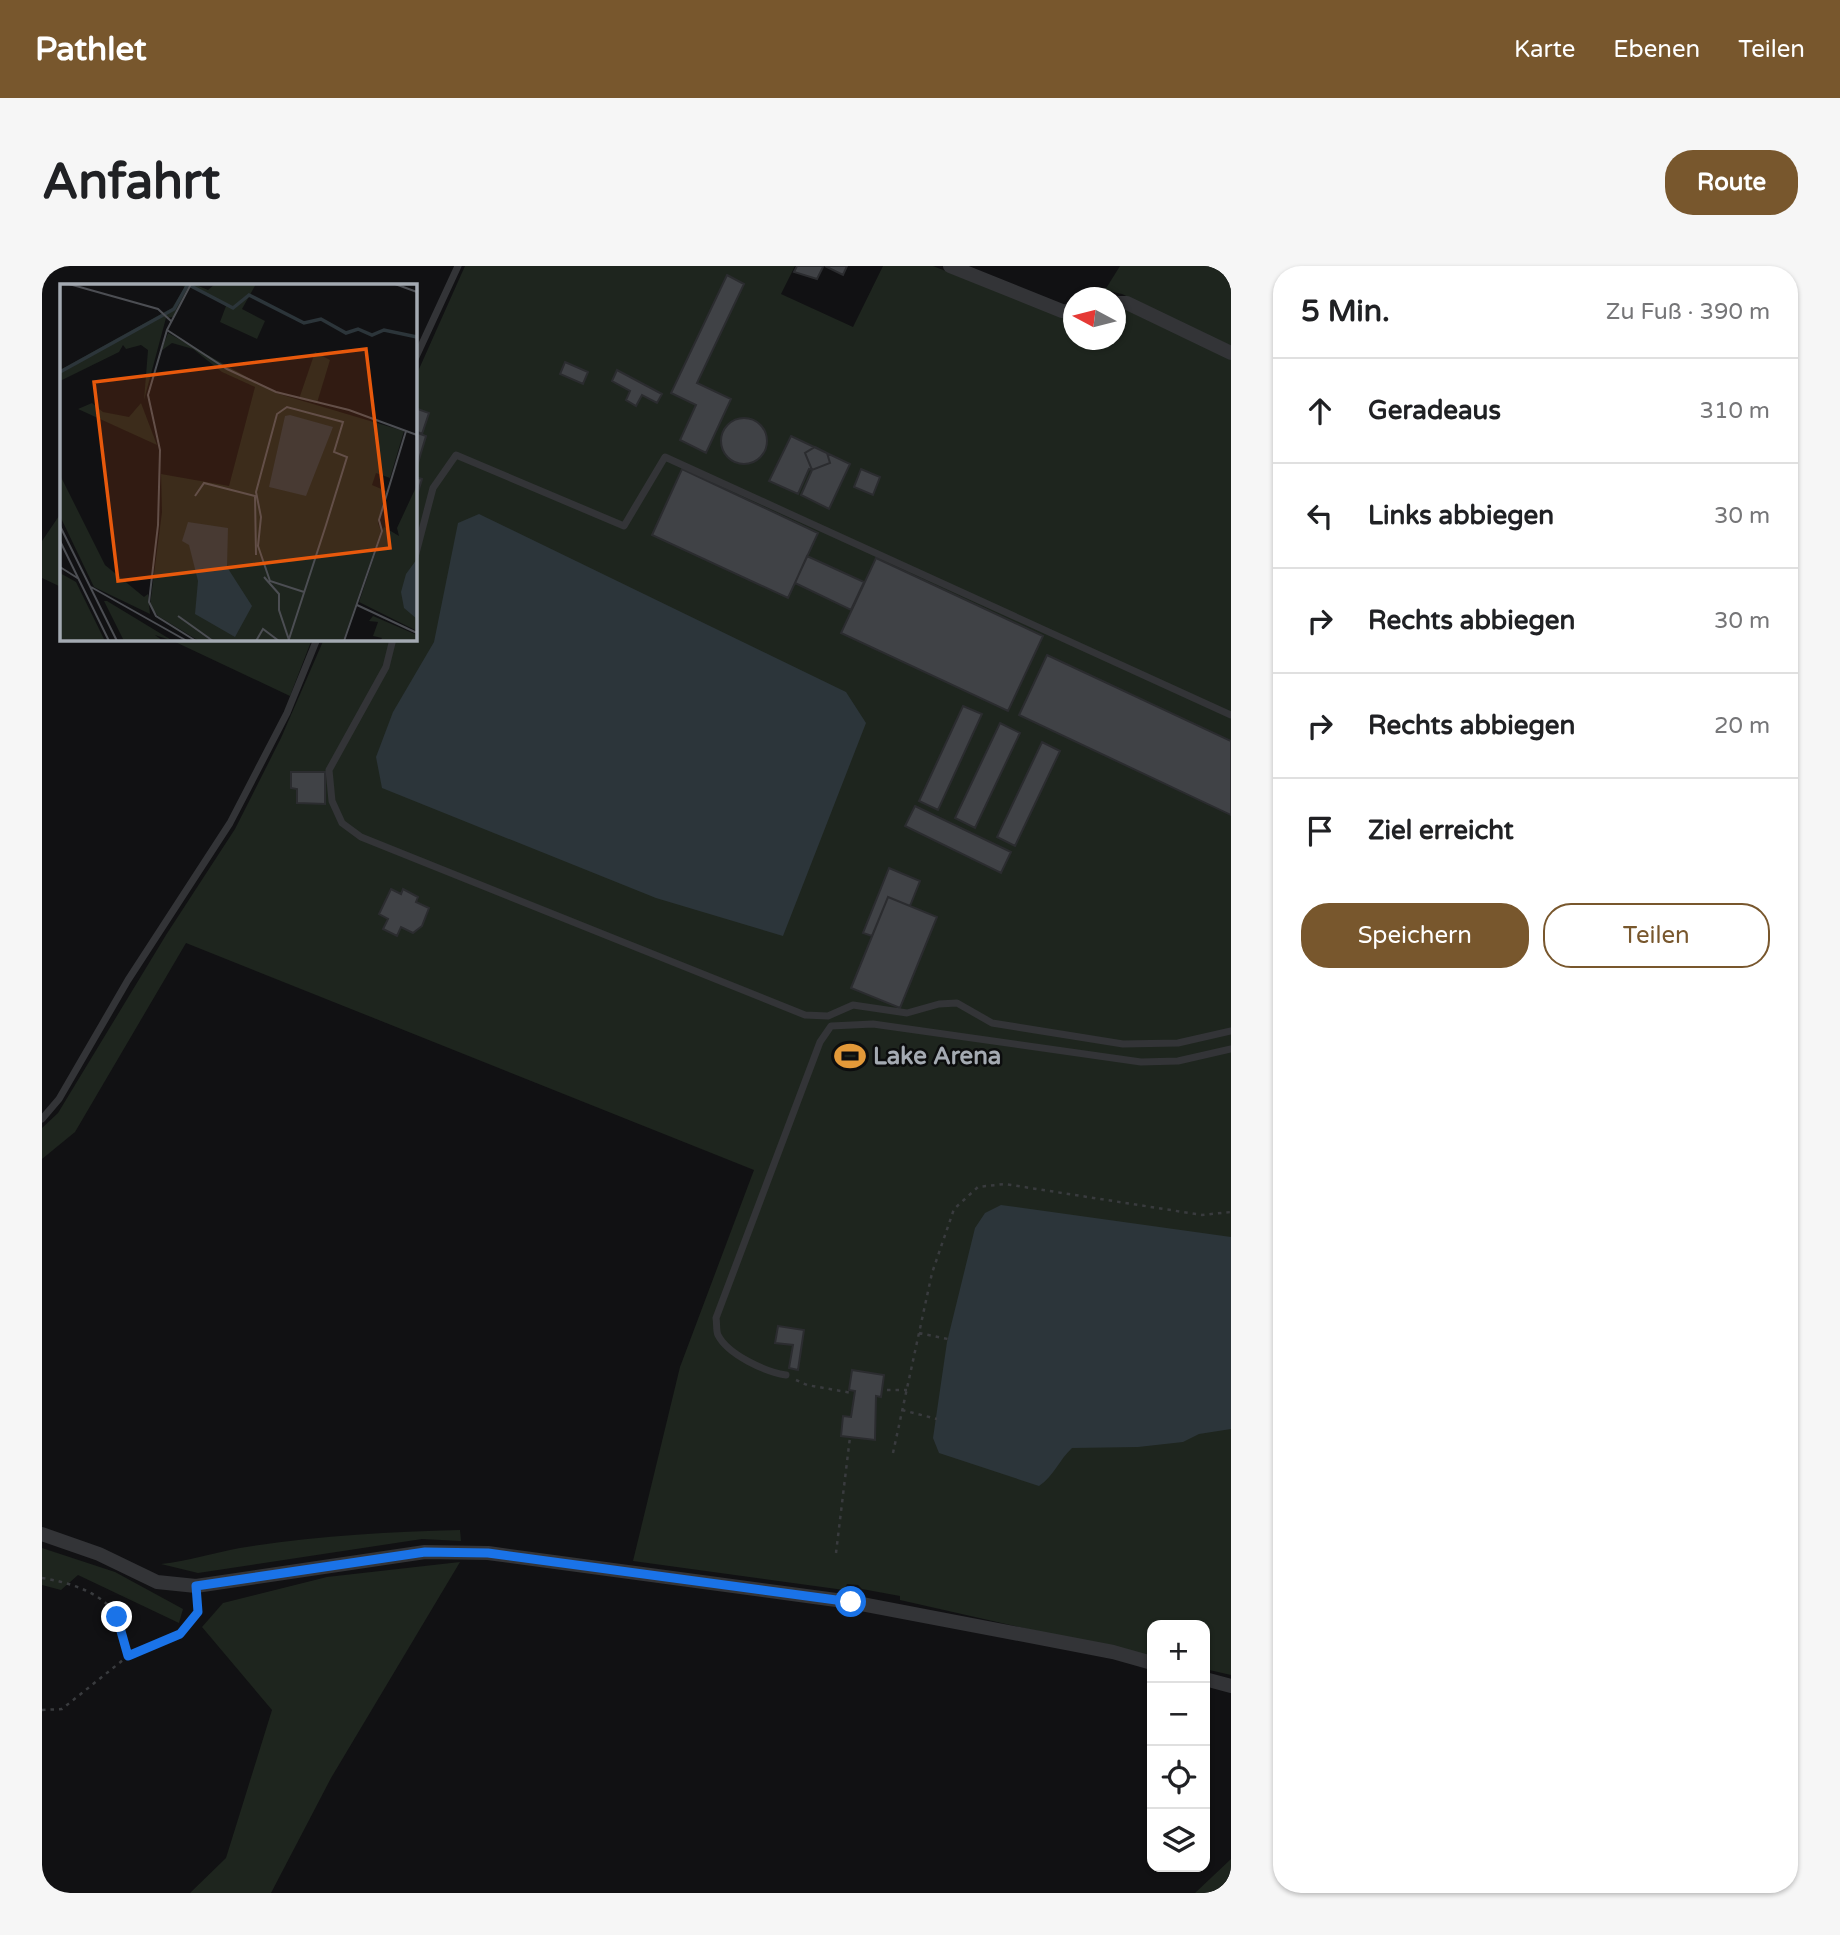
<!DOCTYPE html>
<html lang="de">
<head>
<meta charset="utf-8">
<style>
	body { margin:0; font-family:"Varela Round",sans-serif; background:#f6f6f6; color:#202124 }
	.controls { position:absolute; right:21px; bottom:21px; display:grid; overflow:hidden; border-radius:14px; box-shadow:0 2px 5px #0004 }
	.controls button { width:63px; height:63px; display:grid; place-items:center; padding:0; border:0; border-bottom:2px solid #e0e0e0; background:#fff; color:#202124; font:35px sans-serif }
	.compass { position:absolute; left:1021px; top:21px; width:63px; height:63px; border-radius:50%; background:#fff; box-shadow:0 2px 5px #0004; rotate:277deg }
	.stop { position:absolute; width:21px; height:21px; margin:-16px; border:5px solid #1a73e8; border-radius:50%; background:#fff }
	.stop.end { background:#1a73e8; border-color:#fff; box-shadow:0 2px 7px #0008 }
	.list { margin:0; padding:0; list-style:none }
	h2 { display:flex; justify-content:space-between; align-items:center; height:91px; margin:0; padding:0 28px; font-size:30px }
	h2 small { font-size:23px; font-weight:400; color:#757577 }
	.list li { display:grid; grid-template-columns:46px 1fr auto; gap:21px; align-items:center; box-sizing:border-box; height:105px; padding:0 28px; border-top:2px solid #e0e0e0 }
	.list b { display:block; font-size:26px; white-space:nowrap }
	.list em { font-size:23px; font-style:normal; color:#757577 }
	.actions { display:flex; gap:14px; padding:21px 28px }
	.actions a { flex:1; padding:16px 0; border:2px solid #78572d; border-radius:28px; text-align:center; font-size:24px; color:#78572d }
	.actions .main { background:#78572d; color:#fff }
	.icon { flex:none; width:38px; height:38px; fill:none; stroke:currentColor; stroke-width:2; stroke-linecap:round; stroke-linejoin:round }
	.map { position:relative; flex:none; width:1189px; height:1627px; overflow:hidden; border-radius:28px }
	header { display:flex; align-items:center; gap:42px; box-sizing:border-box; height:98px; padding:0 35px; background:#78572d; color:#fff }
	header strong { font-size:33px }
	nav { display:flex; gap:38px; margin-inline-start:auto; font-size:24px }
	.intro { display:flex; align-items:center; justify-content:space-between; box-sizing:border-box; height:168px; padding:0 42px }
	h1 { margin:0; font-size:49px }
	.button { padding:18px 32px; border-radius:28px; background:#78572d; color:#fff; font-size:24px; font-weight:700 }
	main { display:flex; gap:42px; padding:0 42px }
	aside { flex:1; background:#fff; border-radius:28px; box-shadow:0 2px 5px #0004 }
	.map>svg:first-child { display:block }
	.green { fill:#1e251e }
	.water { fill:#2c353a }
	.building { fill:#404246; stroke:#2b2c2f; stroke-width:2 }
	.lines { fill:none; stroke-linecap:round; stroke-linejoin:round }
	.path { stroke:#393b3e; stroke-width:2.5; stroke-dasharray:3.5 5; stroke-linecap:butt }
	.service { stroke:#333437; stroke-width:7 }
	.minor { stroke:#333437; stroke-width:14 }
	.route { stroke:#1a73e8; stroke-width:9 }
	.labels { text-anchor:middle; stroke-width:5; stroke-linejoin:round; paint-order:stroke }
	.poi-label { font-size:24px; font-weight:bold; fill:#a4aab2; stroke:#0c0d0e; text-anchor:start }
	.inset-river { fill:none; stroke:#2c353a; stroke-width:3.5 }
	.inset-road { fill:none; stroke:#4c4e53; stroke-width:2 }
	.view { fill:#e8590c; fill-opacity:0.15; stroke:#e8590c; stroke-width:3.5 }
	.inset-edge { fill:none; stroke:#a4aab2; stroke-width:3.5 }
</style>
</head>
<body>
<header>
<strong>Pathlet</strong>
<nav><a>Karte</a><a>Ebenen</a><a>Teilen</a></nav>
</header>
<div class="intro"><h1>Anfahrt</h1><a class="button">Route</a></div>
<main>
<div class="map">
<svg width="1189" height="1627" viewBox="0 0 1189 1627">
	<rect width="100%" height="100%" fill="#111113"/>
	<path class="green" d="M423,0H753L739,28L811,61L841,0H891L1031,55V74H1073L1074,42L1081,40L1189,94V1409L1163,1403V1359H1110V1391L858,1334V1330L820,1323L816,1319L805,1318L802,1324L591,1295L638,1101L712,904L144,677L33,866L0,893V862L16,847L124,669L193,563L239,472L282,373H373V112Z
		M1078,0H1189V80L1080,28L1063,24Z
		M19,247V321L0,312V275Z
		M127,373H270L248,430Z
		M418,1264L419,1275L380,1273L156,1307L119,1298C146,1295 171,1287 198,1282C270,1270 345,1266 418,1264Z
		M0,1282L73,1306L141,1343L137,1357L36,1309L19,1324L0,1319Z
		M418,1296L289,1512L229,1627H148L184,1592L230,1444L160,1361L181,1337L285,1311Z
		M1189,1593V1627H1153Z"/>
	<path class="water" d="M437,248L804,426L824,457L741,670L614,632L340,522L334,491L351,446L392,376L416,257Z
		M959,939L1189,971V1163L1157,1168L1141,1176L1096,1181L1030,1182C1017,1194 1012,1210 997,1220L897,1187L891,1172L905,1076L933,962L943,947Z"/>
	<path class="building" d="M755,0H780L781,1L775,13L752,6Z
		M783,0H805L801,9Z
		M685,9L702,18L655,117L689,133L664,187L638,174L654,139L629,127Z
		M523,96L546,106L541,118L518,108Z
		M575,104L620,128L615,137L600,129L594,140L584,134L588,125L570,115Z
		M373,142L387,147L380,168L373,165Z
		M679 175a23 23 0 1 1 46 0a23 23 0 1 1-46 0Z
		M373,166L384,170L373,207Z
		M749,170L808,198L787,243L759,229L770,204L767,203L756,228L727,215Z
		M773,181L785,187L788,197L770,204L763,187Z
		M640,203L776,267L746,332L610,269Z
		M819,203L838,211L831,229L812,221Z
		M373,211L380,213L373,236Z
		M765,290L822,316L809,344L753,317Z
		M834,292L1001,370L966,445L799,367Z
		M1005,389L1189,475V549L977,449Z
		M921,440L940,448L896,544L877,535Z
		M958,457L978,467L933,562L913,552Z
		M1000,476L1018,485L973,580L955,571Z
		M249,506H283V538L255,537V523L249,522Z
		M873,540L969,586L959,607L863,560Z
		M847,602L878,615L868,640L846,631L830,670L821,667Z
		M349,623L359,628L361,623L376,631L374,636L387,642L380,660L371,667L359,661L355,670L341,663L346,653L337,648Z
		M846,631L895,651L858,742L809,722Z
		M736,1060L762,1064L756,1104L747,1102L751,1079L733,1077Z
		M810,1104L842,1109L839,1131L834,1130L833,1174L799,1170L801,1150L809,1151L813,1125L807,1124Z"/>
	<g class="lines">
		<path class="path" d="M877,1067L906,1073
			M754,1114L765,1119L810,1127
			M845,1124H865
			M860,1144L895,1153
			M851,1187L890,1007L912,943L936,921L963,918L1160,949L1189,946
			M794,1287L808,1171
			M0,1312C26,1316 63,1327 76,1352C81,1363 83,1378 86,1390L138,1368L156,1346L155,1334
			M0,1444L20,1443L86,1390"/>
		<path class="service" d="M373,93L416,0
			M373,291L391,222L414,189L582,260L623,191L1189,449
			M351,373L344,401L287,504L290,535L300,557L319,571L763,749L786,750L811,739L865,747L897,738L915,737L950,757L1081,778L1136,777L1189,765
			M0,853L17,833L86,714L188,557L245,447L275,373
			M744,1109C724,1106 686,1089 676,1069C674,1065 675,1057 674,1052L778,776L789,760L831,758L1099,796L1136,795L1189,783"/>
		<path class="minor" d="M908,0L1020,45L1031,46
			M1073,37H1085L1189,87
			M0,1268L57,1288L115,1316L154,1320L383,1286L446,1287L809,1336L1071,1386L1110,1397
			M1163,1413L1189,1420"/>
	</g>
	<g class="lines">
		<path class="route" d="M75,1351L86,1390L138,1368L156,1346L154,1320L383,1286L446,1287L809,1336"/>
	</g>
	<defs>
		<symbol id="stadium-bare" viewBox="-9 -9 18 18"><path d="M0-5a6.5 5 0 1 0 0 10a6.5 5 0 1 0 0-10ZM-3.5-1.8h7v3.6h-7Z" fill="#e39939" stroke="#0c0d0e" stroke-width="2.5" paint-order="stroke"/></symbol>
	</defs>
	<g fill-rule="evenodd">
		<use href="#stadium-bare" x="786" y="768" width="44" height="44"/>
	</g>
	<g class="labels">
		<g class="poi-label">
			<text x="831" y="798">Lake Arena</text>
		</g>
	</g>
	<g transform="translate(18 18)">
		<rect width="357" height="357" fill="#111113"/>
		<path d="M118,0H130L113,33L106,34L84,116L88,66L81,61L66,65L63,61L59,68L0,97V86L112,24L125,3ZM134,0L148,6L155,0H196L182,25L205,37L197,55L160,38L166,22L132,3ZM108,49L216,109L344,147L330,194L316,189L312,201L326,207L318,239L321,247L283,357H139L98,332L90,321L102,228L101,190L169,202L195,103L162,88L133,65L112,59L101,67ZM255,68L270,76L257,119L239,115ZM32,119L43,128L69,133L81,119L97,161L18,125ZM0,191L45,281L84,313L88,310L90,330L34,303L0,232ZM357,201V347L299,318L324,243L339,252L337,244ZM0,289L16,298L45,357L0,355ZM44,317H47L113,357L95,351L103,357H64ZM313,332L357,351V357H320L322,354L313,352L318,338L309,337Z" fill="#1e251e"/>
		<path d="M230,131L273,143L246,212L209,203L225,132ZM128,238L168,244L167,283L192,322L175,353L135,330L138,297L129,261L122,257ZM357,275V335L344,324L341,308L346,290Z" fill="#2c353a"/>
		<path class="inset-river" d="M129,1L173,24L189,11L244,39L261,35L286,49L298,45L312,51L324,46L357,53M0,88L114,25L128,0"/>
		<path class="inset-road" d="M9,0L98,25L112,38M131,0L107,46L88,111L100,166L98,241L89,318L96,332L136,357M335,0L357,8M107,46L167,85L216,108L289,126L357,151M135,212L144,199L195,212L196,271M0,242L57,357M0,257L49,357M0,283L19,295M204,293L219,310V326L229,356M31,303L127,357M297,321L357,349M118,332L153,357M229,355L266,241L287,173L274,168L283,138L227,123L217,130L196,208L201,233L198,262L210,297L244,308M196,357L203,345L219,357M284,357L322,247L319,236L346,147"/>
		<path class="view" d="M306,65L330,264L58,297L34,98Z"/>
		<rect width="357" height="357" class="inset-edge"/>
	</g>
</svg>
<div class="controls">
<button>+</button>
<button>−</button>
<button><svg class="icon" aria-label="locate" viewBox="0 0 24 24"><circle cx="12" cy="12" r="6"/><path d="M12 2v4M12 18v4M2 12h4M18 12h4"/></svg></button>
<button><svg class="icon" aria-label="layers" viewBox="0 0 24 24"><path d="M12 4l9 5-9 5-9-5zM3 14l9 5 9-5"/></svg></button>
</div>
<svg class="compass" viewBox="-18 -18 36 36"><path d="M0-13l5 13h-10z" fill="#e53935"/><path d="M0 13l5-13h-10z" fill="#757577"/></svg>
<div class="stop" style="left:809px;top:1336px"></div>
<div class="stop end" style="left:75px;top:1351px"></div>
</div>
<aside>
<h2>5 Min.<small>Zu Fuß · 390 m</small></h2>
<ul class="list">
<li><svg class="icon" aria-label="ahead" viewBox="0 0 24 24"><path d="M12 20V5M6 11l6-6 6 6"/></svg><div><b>Geradeaus</b></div><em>310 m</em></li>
<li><svg class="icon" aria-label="left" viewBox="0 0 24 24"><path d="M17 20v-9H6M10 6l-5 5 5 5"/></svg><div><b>Links abbiegen</b></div><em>30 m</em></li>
<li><svg class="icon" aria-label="right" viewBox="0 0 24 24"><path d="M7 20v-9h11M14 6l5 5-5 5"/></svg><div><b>Rechts abbiegen</b></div><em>30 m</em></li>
<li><svg class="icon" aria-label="right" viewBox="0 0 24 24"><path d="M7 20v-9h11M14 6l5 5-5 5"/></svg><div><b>Rechts abbiegen</b></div><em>20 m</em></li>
<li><svg class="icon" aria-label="arrive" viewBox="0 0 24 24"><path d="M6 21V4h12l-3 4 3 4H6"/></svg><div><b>Ziel erreicht</b></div></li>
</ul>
<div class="actions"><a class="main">Speichern</a><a>Teilen</a></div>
</aside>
</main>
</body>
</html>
